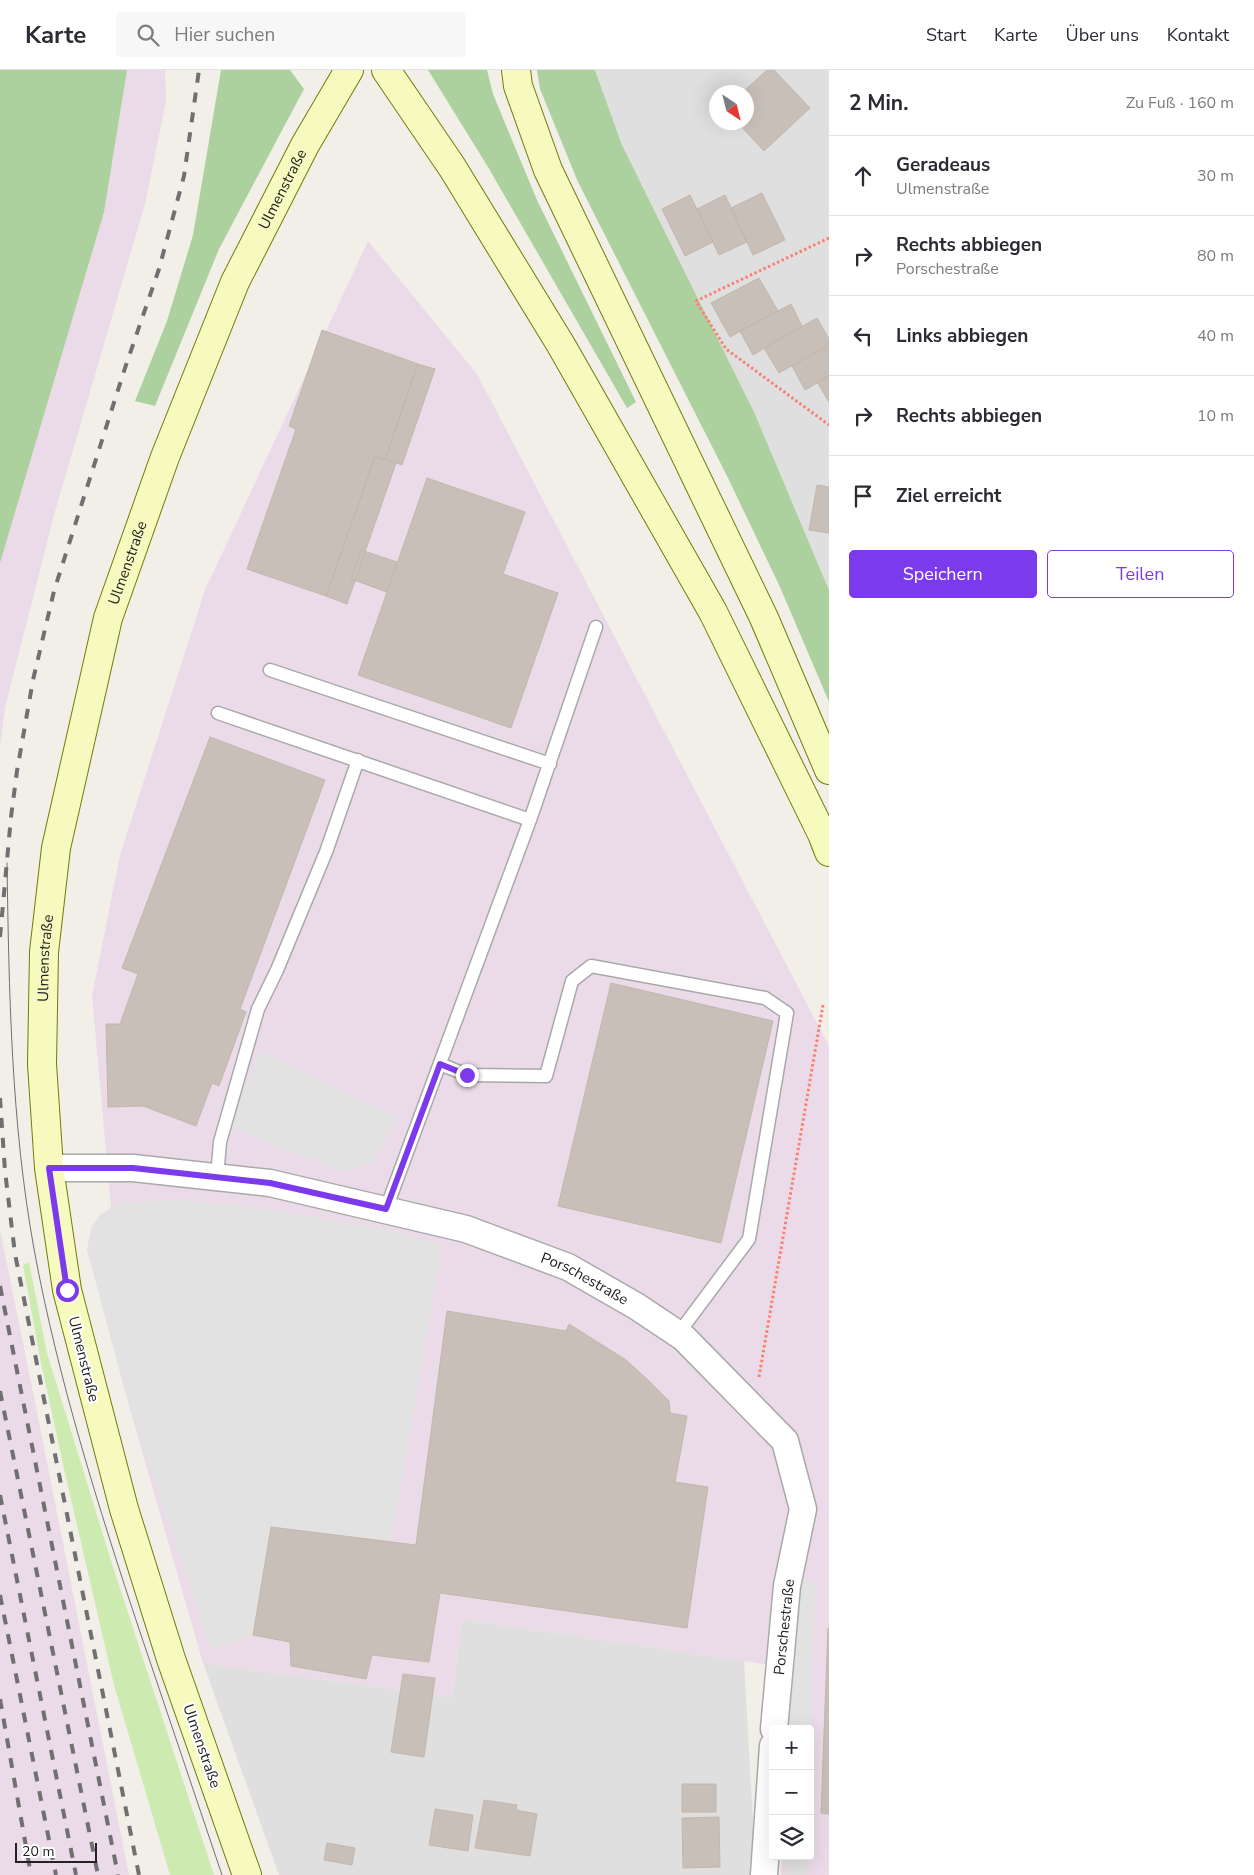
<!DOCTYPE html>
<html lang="de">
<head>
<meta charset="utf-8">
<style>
	body { margin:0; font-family:"Nunito Sans",sans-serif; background:#f7f7f7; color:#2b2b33 }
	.controls { position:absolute; right:15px; bottom:15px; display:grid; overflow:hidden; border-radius:5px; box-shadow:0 5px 20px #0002 }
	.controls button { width:45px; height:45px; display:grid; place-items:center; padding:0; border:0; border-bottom:1px solid #e1e1e2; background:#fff; color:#2b2b33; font:25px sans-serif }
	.compass { position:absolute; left:709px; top:15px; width:45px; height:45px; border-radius:50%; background:#fff; box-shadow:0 5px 20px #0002; rotate:145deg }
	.scale { position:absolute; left:15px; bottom:12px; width:82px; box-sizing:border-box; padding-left:5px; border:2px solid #222; border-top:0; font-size:14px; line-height:18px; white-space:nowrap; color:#222; -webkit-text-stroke:4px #fff; paint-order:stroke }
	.stop { position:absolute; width:15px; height:15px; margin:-11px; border:4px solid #7c3aed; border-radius:50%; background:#fff }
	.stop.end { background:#7c3aed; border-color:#fff; box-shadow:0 1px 5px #0008 }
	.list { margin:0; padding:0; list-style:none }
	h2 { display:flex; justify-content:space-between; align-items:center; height:65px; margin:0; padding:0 20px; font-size:21px }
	h2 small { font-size:16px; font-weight:400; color:#7c7c81 }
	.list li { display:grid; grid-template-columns:32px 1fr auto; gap:15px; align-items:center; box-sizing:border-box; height:80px; padding:0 20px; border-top:1px solid #e1e1e2 }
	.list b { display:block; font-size:19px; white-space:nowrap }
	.list p { margin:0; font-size:16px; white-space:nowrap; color:#7c7c81 }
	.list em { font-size:16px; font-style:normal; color:#7c7c81 }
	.actions { display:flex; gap:10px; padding:15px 20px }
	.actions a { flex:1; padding:11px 0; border:1px solid #7c3aed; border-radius:5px; text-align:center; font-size:18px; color:#7c3aed }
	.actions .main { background:#7c3aed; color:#fff }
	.icon { flex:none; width:28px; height:28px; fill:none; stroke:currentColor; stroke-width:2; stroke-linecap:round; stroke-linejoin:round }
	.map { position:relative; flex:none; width:829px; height:1805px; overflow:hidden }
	header { display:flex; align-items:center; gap:30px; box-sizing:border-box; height:70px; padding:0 25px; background:#fff; border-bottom:1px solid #e1e1e2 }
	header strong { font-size:24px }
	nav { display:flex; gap:28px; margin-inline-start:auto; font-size:18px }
	.search { width:350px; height:45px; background:#f7f7f7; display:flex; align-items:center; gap:12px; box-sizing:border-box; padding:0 18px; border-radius:5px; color:#7c7c81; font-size:19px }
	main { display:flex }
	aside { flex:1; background:#fff }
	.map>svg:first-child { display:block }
	.residential { fill:#e0dfdf; fill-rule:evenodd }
	.industrial { fill:#ebdbe8 }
	.grass { fill:#cdebb0 }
	.forest { fill:#add19e }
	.parking { fill:#e2e2e2 }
	.building { fill:#c7bfb8; stroke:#c4b6ab }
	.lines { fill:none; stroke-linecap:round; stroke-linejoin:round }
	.lane-casing { stroke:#a9a9a9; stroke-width:15 }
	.street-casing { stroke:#a9a9a9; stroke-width:29 }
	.secondary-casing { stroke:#707d05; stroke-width:30 }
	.path { stroke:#fa8072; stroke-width:3; stroke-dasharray:2.5 2.5; stroke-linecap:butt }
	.lane { stroke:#fff; stroke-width:12 }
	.street { stroke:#fff; stroke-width:26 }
	.secondary { stroke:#f7fabf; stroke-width:28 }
	.tram { stroke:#707070; stroke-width:1 }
	.rail { stroke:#707070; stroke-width:4; stroke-dasharray:10 10; stroke-linecap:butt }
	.route { stroke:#7c3aed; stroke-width:6 }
	.labels { text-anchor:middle; stroke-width:4; stroke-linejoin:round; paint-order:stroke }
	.street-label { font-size:15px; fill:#222; stroke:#fff }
</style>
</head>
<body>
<header>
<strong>Karte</strong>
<div class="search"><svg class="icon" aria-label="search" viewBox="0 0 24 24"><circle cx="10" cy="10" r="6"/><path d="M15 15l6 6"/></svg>Hier suchen</div>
<nav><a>Start</a><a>Karte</a><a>Über uns</a><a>Kontakt</a></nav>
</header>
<main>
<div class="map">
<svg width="829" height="1805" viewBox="0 0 829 1805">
	<rect width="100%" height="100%" fill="#f2efe9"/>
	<path class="residential" d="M595,0H829V520L755,344L622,75ZM716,22H746V52H716Z
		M462,1549L744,1591L754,1770L750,1805H279L203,1593L452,1627Z"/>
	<path class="industrial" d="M0,0H165L166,31L145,134L54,445L5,638L0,676Z
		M368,171L477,304L829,976V1805H781L782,1786H810V1659H787L790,1598L462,1549L452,1627L203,1593L129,1336L92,926L120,785L205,520Z
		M0,1160L33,1322L129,1805H0Z"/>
	<path class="grass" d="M29,1192L47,1283L113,1497L214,1805H170L114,1615L64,1399L40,1288L23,1195Z"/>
	<path class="forest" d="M0,0H127L104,142L0,493Z
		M221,0H290L304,19L219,179L155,336L135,331L167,251L193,165Z
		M428,0H487L493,24L537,130L636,332L627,338L488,97Z
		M537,0H595L622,75L755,344L829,520V632L780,517L728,408L578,112L540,19Z"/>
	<path class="parking" d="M261,982L398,1047L373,1093L343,1101L277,1077L229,1055Z
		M181,1130L253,1137L345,1152L391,1161L442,1175L391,1473L271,1457L253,1565L212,1580L129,1336L87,1180L91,1158L100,1145L114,1136L129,1132Z
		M797,1509L815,1512L810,1663V1659H791Z
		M787,1786H806V1805H786Z"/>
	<path class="building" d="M767,0H774L810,38L764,81L737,52H746V22H743Z
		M762,123L785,170L753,185L731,138Z
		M690,125L713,172L685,186L662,139Z
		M725,125L747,172L719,185L697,139Z
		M759,208L778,241L730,267L711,233Z
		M791,234L802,256L753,285L740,261Z
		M817,248L829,269V275L779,303L764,278Z
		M322,260L418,294L385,389L375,387L326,526L247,499L296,359L289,356Z
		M829,275V306L805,320L792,296Z
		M418,294L435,299L402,395L385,389Z
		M829,306V332L817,312Z
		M375,387L396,393L347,534L326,526Z
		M427,408L525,442L503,504L558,523L511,658L358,605Z
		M817,415L829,417V463L809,460Z
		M361,480L397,492L387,522L351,509Z
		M210,667L325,710L240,939L246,942L219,1016L212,1013L196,1056L143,1036L108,1037L106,954H120L138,904L122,898Z
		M611,913L773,951L721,1173L558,1136Z
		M447,1241L566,1261L569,1254L626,1290L647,1309L669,1331L670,1343L687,1346L675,1412L708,1417L687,1558L440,1523L429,1592L372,1585L366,1609L291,1596L290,1572L253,1565L271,1457L416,1475Z
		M828,1558H829V1744L821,1743Z
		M403,1604L435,1608L424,1687L391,1682Z
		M682,1714H716V1742H682Z
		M484,1730L517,1735L516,1740L537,1744L530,1786L475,1778Z
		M435,1739L473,1745L468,1781L429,1775Z
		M719,1747L720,1797L683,1798L682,1748Z
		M327,1773L355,1778L352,1795L324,1790Z"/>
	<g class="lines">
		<defs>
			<path id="lane" d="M270,600L550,694
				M218,643L530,750L386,1139
				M530,750L596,557
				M440,994L467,1005L546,1006L572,911L591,896L765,928L787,943L749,1169L678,1264
				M217,1107L220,1072L258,939L277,900L326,782L358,690"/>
			<g id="street">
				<path id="s1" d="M49,1098H133L270,1113L466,1159L568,1197L636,1236L684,1268L785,1371L803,1439L787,1516L774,1659"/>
				<path d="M764,1805L773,1676"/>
			</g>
			<g id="secondary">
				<path d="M386,0L452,97L561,275L713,542L822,764L829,782"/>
				<path d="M516,0L518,16L548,100L764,548L829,700"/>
				<path id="s2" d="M247,1805L171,1589L124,1439L67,1220L49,1098L42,994L44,882L56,778L108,548L165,387L235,212L305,75L349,0"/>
			</g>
		</defs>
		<use href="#lane" class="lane-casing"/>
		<use href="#street" class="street-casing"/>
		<use href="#secondary" class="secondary-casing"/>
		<path class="path" d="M829,168L696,231L726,279L829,355
			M759,1307L823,935"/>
		<use href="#lane" class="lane"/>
		<use href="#street" class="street"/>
		<use href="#secondary" class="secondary"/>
		<path class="tram" d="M7,793C9,921 11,1052 34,1179C58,1309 98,1436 140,1562C167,1643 195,1724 222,1805"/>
		<path class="rail" d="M0,867L11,747L17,701L33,610L54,521L125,298L159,199L184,106L199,0
			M0,1028L5,1101L15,1184L139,1805
			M0,1216L118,1805
			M0,1321L98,1805
			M0,1425L76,1805
			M0,1525L56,1805
			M0,1629L31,1805"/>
	</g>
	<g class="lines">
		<path class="route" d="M67,1220L49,1098H133L270,1113L386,1139L440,994L467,1005"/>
	</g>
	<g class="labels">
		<g class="street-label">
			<text dy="5" stroke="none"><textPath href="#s2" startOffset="1756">Ulmenstraße</textPath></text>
			<text dy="5" stroke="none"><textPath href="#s2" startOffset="1351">Ulmenstraße</textPath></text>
			<text dy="5" stroke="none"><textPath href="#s2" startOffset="946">Ulmenstraße</textPath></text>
			<text dy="5" stroke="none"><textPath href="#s1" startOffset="552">Porschestraße</textPath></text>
			<text transform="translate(84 1289) rotate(76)" y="5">Ulmenstraße</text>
			<text transform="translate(784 1557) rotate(-84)" y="5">Porschestraße</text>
			<text transform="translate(202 1676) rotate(71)" y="5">Ulmenstraße</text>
		</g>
	</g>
</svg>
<div class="controls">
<button>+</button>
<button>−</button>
<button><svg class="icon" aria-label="layers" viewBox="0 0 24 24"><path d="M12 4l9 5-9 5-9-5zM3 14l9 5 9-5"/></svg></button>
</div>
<svg class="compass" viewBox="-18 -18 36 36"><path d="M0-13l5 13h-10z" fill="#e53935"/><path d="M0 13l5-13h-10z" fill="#7c7c81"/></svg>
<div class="scale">20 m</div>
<div class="stop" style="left:67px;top:1220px"></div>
<div class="stop end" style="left:467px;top:1005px"></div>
</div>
<aside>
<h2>2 Min.<small>Zu Fuß · 160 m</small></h2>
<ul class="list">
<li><svg class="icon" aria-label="ahead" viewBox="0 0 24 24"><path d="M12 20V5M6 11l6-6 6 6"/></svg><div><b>Geradeaus</b><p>Ulmenstraße</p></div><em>30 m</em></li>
<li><svg class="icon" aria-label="right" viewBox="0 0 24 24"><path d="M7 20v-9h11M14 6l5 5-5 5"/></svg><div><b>Rechts abbiegen</b><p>Porschestraße</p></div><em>80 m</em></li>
<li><svg class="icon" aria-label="left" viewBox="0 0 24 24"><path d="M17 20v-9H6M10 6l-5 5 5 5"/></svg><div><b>Links abbiegen</b></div><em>40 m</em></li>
<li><svg class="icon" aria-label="right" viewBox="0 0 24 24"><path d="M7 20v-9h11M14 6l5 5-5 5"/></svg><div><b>Rechts abbiegen</b></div><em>10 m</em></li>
<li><svg class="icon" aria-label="arrive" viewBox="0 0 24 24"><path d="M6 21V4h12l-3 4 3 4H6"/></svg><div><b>Ziel erreicht</b></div></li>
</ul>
<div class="actions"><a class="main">Speichern</a><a>Teilen</a></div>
</aside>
</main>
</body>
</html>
